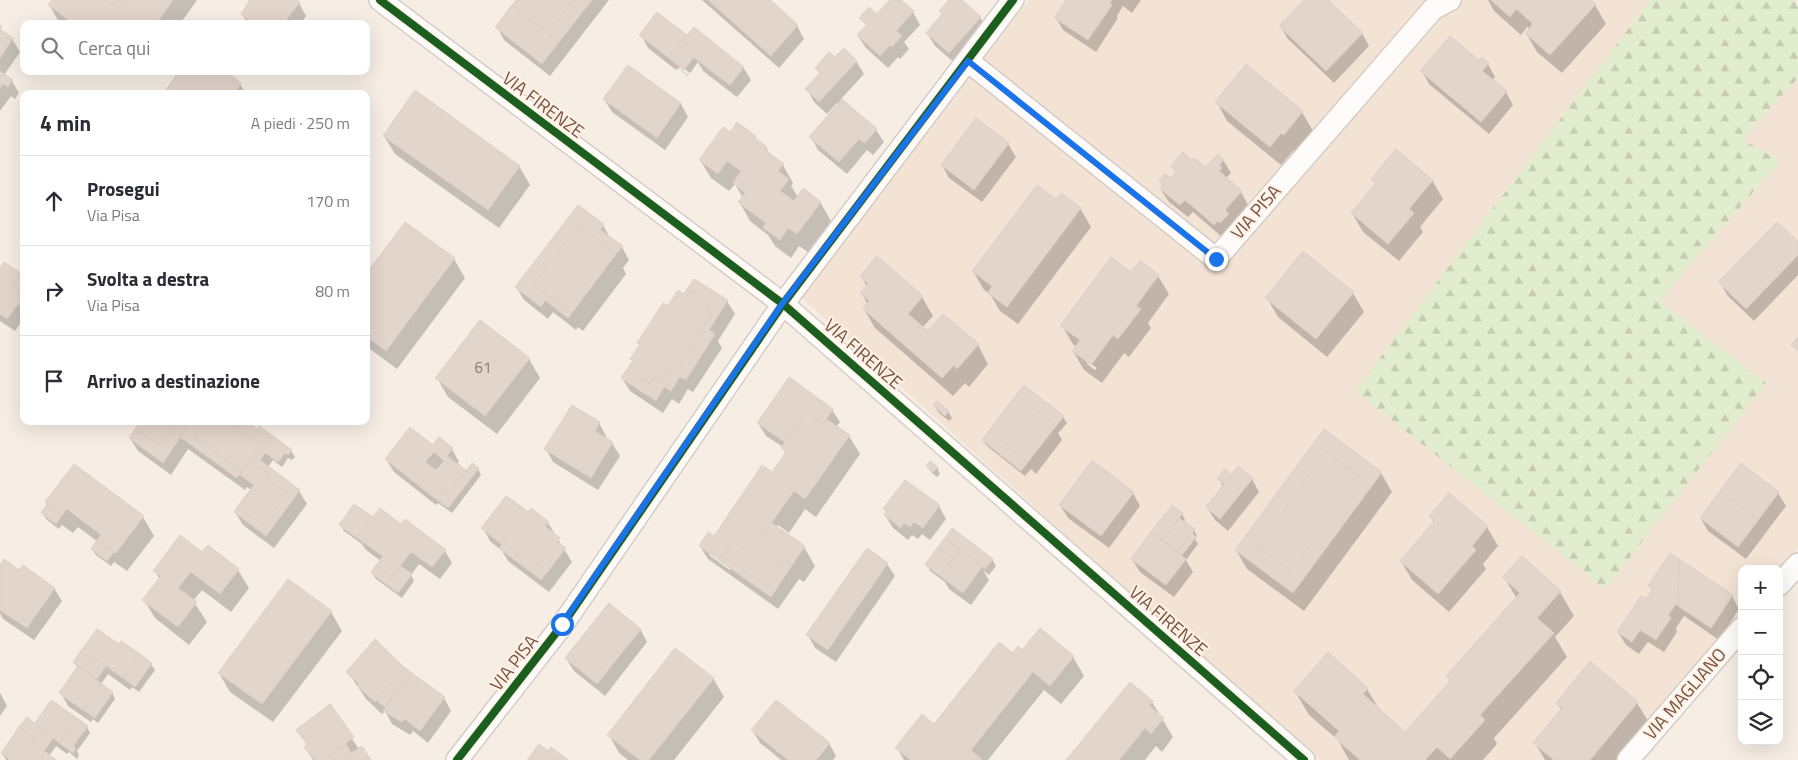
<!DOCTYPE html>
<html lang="it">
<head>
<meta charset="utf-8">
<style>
	body { margin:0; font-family:"Titillium Web",sans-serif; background:#f2f2f3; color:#2b2b33 }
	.controls { position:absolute; right:15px; bottom:15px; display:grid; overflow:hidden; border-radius:10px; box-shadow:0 5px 20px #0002 }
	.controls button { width:45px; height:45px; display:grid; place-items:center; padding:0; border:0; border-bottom:1px solid #e1e1e2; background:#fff; color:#2b2b33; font:25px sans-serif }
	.stop { position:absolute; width:15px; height:15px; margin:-11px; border:4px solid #1a73e8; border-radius:50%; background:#fff }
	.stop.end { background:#1a73e8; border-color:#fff; box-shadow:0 1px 5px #0008 }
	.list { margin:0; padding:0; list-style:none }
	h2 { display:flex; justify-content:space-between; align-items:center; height:65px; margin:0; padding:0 20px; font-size:21px }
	h2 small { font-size:16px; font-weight:400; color:#7c7c81 }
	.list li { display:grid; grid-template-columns:32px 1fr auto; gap:15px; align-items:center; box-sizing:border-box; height:90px; padding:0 20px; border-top:1px solid #e1e1e2 }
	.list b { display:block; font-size:19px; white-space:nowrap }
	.list p { margin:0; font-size:16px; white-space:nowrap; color:#7c7c81 }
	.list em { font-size:16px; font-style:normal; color:#7c7c81 }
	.icon { flex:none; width:28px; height:28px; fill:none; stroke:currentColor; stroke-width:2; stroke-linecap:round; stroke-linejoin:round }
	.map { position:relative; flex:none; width:1798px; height:760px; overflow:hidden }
	.search { position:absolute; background:#fff; box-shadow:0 5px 20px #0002; left:20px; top:20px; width:350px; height:55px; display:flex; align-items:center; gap:12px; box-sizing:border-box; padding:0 18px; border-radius:10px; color:#7c7c81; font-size:19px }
	.panel { position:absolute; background:#fff; box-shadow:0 5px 20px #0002; left:20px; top:90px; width:350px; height:335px; border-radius:10px }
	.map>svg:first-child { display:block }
	.residential { fill:#f2e3d4 }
	.forest { fill:url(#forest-firs) }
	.shadow { fill:#0003; fill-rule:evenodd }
	.building { fill:#e2d5cc; stroke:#dfd0c7; fill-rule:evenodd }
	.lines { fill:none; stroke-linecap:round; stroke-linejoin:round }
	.minor-casing { stroke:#d7cbc3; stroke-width:24 }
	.minor { stroke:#fefcfb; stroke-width:21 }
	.cycleway-casing { stroke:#fff2e4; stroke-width:11 }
	.cycleway { stroke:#1b5e20; stroke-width:8 }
	.route { stroke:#1a73e8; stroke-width:6 }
	.labels { text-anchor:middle; stroke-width:4; stroke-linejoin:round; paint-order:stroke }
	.number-label { font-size:15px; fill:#917468 }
	.street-label { font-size:18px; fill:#745144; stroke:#fff2e4 }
</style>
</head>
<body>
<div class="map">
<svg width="1798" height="760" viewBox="0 0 1798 760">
	<defs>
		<pattern id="forest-firs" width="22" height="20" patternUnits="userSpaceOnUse" patternTransform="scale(1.25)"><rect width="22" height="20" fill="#e2ecce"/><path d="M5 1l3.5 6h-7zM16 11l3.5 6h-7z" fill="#c5ccb2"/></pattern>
	</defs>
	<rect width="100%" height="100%" fill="#f6eee5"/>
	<path class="residential" d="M1029,0H1650L1355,392L1765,383L1659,301L1780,161L1742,139L1798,78V549L1779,572V569H1742V617L1622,760H1320L1088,555L802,298L862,215Z"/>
	<path class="forest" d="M1650,0H1794L1798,4V78L1742,139L1780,161L1659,301L1766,383L1605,589L1355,391Z"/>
	<path class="shadow" d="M53,0H197L180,24H60L50,6Z
		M252,0H294L299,3L306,16L300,24H248L242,14Z
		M518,0H609L550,76L504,40L497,27Z
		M702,0H768L797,26L804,39L779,68Z
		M891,0H900L913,12L920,25L904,42L909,49L900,59L898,57L888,68L866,48L858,36L867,26L861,18L876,16Z
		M950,0H960L980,17L987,30L957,65L935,46L927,33L943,15Z
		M1067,0H1141L1132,13L1123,6L1117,16L1118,18L1096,52L1063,30L1056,18Z
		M1305,0H1327L1362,33L1369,46L1334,83L1288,39L1280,26Z
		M1488,0H1589L1595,5L1606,24L1562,73L1537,52L1526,33L1530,29L1527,27L1521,35L1494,11Z
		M657,13L687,37L743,67L751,80L737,97L703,71L698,62L688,76L678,68L676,70L648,48L641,35ZM679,65L690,73L688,75L679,68Z
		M0,27L4,33L12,39L20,52L4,75L12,81L19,93L15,99L11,96L0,111Z
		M836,59L856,61L864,74L841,99L876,130L884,142L873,155L867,150L847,174L818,150L811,137L839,105L837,103L827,114L814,102L807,89L820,75L816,68Z
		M1479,62L1488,64L1495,77L1492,81L1506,92L1513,105L1489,134L1429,84L1422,71Z
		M628,66L681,104L688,117L665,150L612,112L604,99Z
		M1246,66L1302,112L1313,131L1295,153L1293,151L1281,165L1227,121L1217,102Z
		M224,71L240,84L246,94H165Z
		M976,120L1008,144L1016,157L982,202L949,178L942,165Z
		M730,134L755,137L758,142L766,148L771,156L783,165L793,183L791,186L798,197L820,202L831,221L808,252L799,246L791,258L775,246L768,235L750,221L740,203L743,198L735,184L729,191L711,178L700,160Z
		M384,136L519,166L530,185L499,228L395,154Z
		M1223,160L1231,173L1226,178L1241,192L1248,205L1232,223L1235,227L1222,237L1193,212L1188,217L1169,202L1161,190L1163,187L1160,181L1171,180L1176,173L1172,166L1192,162L1205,169Z
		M1373,179L1432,180L1443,199L1420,227L1423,232L1399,261L1363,232L1352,213L1376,185Z
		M1080,208L1091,227L1018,324L1000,311L990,294L984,290L973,271Z
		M603,225L610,238L622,247L629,260L623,268L626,274L583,331L578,327L576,330L553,312L548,319L524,300L517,288Z
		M1798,243V275L1754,321L1727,295L1720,282Z
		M1303,253L1353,293L1364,312L1327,357L1278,317L1267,298Z
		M877,258L922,297L933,316L922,328L928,333L978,345L988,364L969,387L965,383L953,396L875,328L864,309L868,305L862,294L867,287L861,276Z
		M454,259L465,278L397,369L366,346V276Z
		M0,270L22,276L24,273V318L15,331L0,321Z
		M1131,273L1158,276L1169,294L1148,323L1151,328L1129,357L1124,353L1102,383L1084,370L1073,351L1076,347L1073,344L1062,326ZM1087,361L1097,368L1095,370L1087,364Z
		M694,280L727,301L735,314L718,341L722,348L693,392L688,389L679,404L672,399L663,413L630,391L622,378L633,362L632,359L640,346L638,343L668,308L684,296Z
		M529,359L540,378L497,434L448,397L437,378Z
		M789,379L832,410L840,422L836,427L849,436L860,454L816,517L805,509L789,533L778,525L776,527L804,547L815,566L804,582L799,579L778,609L708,559L700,546L714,538L762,467L772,474L786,455L783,447L766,436L758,423ZM709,552L730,567V570L709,555Z
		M935,406L948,411L952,418L949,421L938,412Z
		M1063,417L1067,423L1058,433L1062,440L1036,474L1031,469L1025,476L987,446L983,440Z
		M244,421L291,451L295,457L292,460L288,458L282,467L273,460L268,467L299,491L307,504L274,548L243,525L235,512L251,490L247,487L245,490L188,449L171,475L138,451L130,438Z
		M599,423L606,436L605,438L612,443L620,456L598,490L553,462L546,449Z
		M1324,431L1381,473L1392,492L1304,611L1247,569L1236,550Z
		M439,439L452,449L459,462L457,465L466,473L478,469L481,475L452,513L438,503L436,505L394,472L386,459L433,446Z
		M928,466L937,467L940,474L937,477L931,472Z
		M1219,478L1252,479L1259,492L1228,531L1215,520L1207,507L1223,487Z
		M1133,493L1140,506L1109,548L1068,518L1060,505Z
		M1778,493L1786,506L1746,559L1708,531L1701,519Z
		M46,502L143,517L154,536L127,571L114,562L111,566L96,555L92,549L98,542L78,527L73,533L62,525L59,529L46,519L43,513L48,505Z
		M355,505L373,519L401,525L445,551L452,563L440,579L419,564L411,575L414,581L402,598L376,579L372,573L381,561L366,550L362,544L344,531L341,525Z
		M939,506L946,519L930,540L922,534L918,539L912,535L908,540L893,528L885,515L887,513L884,509Z
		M1172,507L1182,514L1185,520L1184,522L1194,530L1197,536L1195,539L1198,544L1186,560L1193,572L1174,597L1140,572L1132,559Z
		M528,514L548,523L572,562L549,592L508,561L502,551L490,541L483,528Z
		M1431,516L1487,527L1498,546L1483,564L1486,569L1449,612L1412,580L1401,561L1434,523Z
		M953,530L992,559L996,566L989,575L983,570L989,580L971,605L949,589L945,582L930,571L927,565Z
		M203,554L238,570L249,588L231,612L202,590L193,601L207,622L189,645L155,618L144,600L160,580L155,571Z
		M1522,558L1560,592L1574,616L1555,637L1567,657L1494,738L1497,744L1483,760H1349L1338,740L1309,715L1295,691L1328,654L1367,689L1380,711L1405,734L1451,682L1448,676L1517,599L1504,577Z
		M887,564L895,576L836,662L815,648L808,635Z
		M0,567L19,572L54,588L62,601L34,640L3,619L0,613Z
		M1650,586L1732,596L1739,609L1719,640L1684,616L1676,628L1677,632L1664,652L1648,642L1639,654L1626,645L1618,632L1647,601L1653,591Z
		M331,612L342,631L273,722L230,692L219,673Z
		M640,629L647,642L605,696L574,671L566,658Z
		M1040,630L1073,657L1084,676L1061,704L1044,690L988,760H904L897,748L934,726L1013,655L1023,651Z
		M119,646L151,664L155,670L139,692L132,687L130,690L108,674L101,684L112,692L115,699L98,723L93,719L91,722L68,706L61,693L78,668L74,662Z
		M404,669L444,698L451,711L428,743L413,731L410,735L392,724L385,711L382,714L366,699L348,672Z
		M713,678L724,697L674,760H628L619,753L609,735Z
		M0,693L7,706L0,716Z
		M52,701L87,727L90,733L77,751L79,755L77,759L69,752L67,754L56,746L49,756L54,760H6L2,753L35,725Z
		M1152,702L1173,737L1162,752L1156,746L1145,760H1068Z
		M1557,703H1637L1648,721L1616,760H1545L1535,743L1562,711Z
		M329,706L359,749L369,760H313L305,747L307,745L298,730Z
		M752,730L829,743L836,756L833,760H781L760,743Z"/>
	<path class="building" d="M52,0H106L119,9L125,0H173L156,24H142L138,21L136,24H74L48,5Z
		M106,0H125L119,9Z
		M250,0H296L300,2L283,24H254L241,14Z
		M516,0H573L548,33L512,5Z
		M573,0H592L559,42L548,33Z
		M708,0H723L717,8Z
		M723,0H770L774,3L745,33L717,8Z
		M890,0H901L914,11L896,31L902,36L892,47L890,45L880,56L857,35Z
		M949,0H962L981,17L949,53L926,33L942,14L939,11Z
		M1066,0H1112L1110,3L1112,5L1088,40L1054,18Z
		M1304,0H1328L1363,33L1326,71L1279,26Z
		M1491,0H1591L1596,4L1550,55L1525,33L1533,24L1516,9L1510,17Z
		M774,3L798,25L771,56L745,33Z
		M512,5L559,42L542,64L495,27Z
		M869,7L877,14L867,25L859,18Z
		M657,12L687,35L669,58L639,35Z
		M0,25L2,26L0,29L13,38L8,46L0,40Z
		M694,27L744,67L730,85L694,58L698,52L682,41Z
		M1450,36L1479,60L1482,57L1489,63L1482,71L1507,91L1481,122L1420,71Z
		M0,40L8,46L0,58Z
		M682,41L698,52L684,70L669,58Z
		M844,48L857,61L819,102L805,89L820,73L815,68L829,52L835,57Z
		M1246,64L1303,111L1284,135L1281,133L1270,147L1215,102Z
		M628,65L681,103L657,138L603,99Z
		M0,71L13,80L8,87L3,84L0,88Z
		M179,71H226L241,83L234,94H178L168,87Z
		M168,87L178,94H163Z
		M415,90L520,166L488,210L383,136Z
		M842,99L877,129L865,143L859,139L839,162L809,137Z
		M976,118L1009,143L974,190L941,165Z
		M737,122L756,136L755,138L767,147L765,150L784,164L778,171L789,179L780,191L794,201L803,188L821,202L797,234L788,228L780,240L763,228L766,223L738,202L745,193L733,183L741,171L727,161L718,174L699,160L723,127L730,132Z
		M1396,149L1433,180L1409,209L1414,213L1388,244L1351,213L1376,183L1371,179Z
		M1183,152L1192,160L1194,158L1205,167L1218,154L1224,160L1219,165L1222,168L1219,171L1242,191L1225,210L1229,214L1220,223L1218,221L1214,225L1185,200L1180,205L1160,189L1163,185L1159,181L1165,174L1171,178L1176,171L1171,166Z
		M1037,185L1056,199L1061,193L1081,208L1007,307L988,293L992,286L972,271Z
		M578,205L604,224L600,230L623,246L616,254L579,224L533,285L572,313L568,318L545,300L541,307L515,287Z
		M405,222L455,258L386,351L366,336V274Z
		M1777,222L1798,241V255L1746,309L1718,282Z
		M579,224L616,254L572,313L533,285Z
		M1303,251L1354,292L1316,339L1265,298Z
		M877,256L923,296L908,314L928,331L943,314L979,344L957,369L954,365L942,378L863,309L869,301L860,293L868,284L860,276Z
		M1111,257L1131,272L1140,260L1159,275L1136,306L1141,309L1118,339L1113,335L1091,365L1072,351L1080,340L1060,326Z
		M4,262L22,274L13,286L24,294V308L18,304L7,319L0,314V268Z
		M24,271V294L13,286Z
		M694,279L728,300L709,330L715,334L686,380L680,377L671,391L664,387L656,401L621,378L627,369L650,384L655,377L661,381L670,367L676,371L704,328H703L712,314L706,310L710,304L687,289Z
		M687,289L710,304L706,310L712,314L703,328H704L676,371L670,367L661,381L655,377L650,384L627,369L633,360L630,359L640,344L637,343L663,303L668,306L678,290L684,294Z
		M480,320L530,358L485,416L435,378Z
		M1798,337V351L1791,345Z
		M789,377L833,409L823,424L806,412L785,442L757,423Z
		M1024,385L1064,416L1056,426L1016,395Z
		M1016,395L1056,426L1028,462L989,431Z
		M937,401L949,411L945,416L933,405Z
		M572,405L600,422L595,431L613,442L591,478L544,449Z
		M806,412L823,424L826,419L850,435L805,499L794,491L777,515L766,506L737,545L750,554L772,523L805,546L793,564L785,559L766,586L722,556L729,546L714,536L762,465L772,472L786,452L781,448Z
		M141,421H178L161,446L136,428Z
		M178,421H191L163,463L129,438L136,428L161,446Z
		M191,421H205L195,437L242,471L237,478L180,437Z
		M205,421H228L261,444L242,471L195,437Z
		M228,421H246L257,429L259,426L273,436L254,464L250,461L261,444Z
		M410,427L433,445L439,437L453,448L447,456L466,470L447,496L434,486L428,493L385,459ZM434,452L444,461L436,470L425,462Z
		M1324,429L1382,472L1293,593L1235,550ZM1326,452L1360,477L1291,571L1257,546Z
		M989,431L1028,462L1021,471L982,440Z
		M273,436L292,450L288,455L285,453L278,462L265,453L260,460L272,469L269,474L254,464Z
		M1326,452L1360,477L1291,571L1257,546Z
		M1092,460L1134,492L1101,536L1059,505Z
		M250,461L269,474L266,478L287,493L263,525L237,507L254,485L240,475Z
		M930,461L938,467L933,472L926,466Z
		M472,463L479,468L448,508L428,493L434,486L447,496Z
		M1741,463L1779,492L1759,519L1720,491Z
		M74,464L144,516L116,553L97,540L101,535L67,509L62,515L45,502Z
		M1238,466L1253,478L1220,519L1206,507L1224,484L1217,478L1225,469L1231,475Z
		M272,469L300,490L266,536L234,512L237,507L263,525L287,493L266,478Z
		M905,480L940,505L923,528L914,522L910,527L904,523L901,528L884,515L887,511L883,509Z
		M1720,491L1759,519L1738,547L1700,518Z
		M1449,493L1488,526L1472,546L1476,550L1438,594L1400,561L1435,520L1429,516Z
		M506,496L514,501L494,528L505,538V545L519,556L526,555L539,566L557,542L566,548L541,580L499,548L502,545L481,528Z
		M514,501L528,512L531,508L549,522L545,526L560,538L539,566L526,555L519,556L505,545V538L494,528Z
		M47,504L62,515L56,524L41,513Z
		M354,504L373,517L357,538L339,525Z
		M1172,505L1183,513L1163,540L1151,532Z
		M766,506L777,515L750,554L737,545Z
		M380,508L401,524L405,519L446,550L432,567L411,552L392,577L376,565L383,556L357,538Z
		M1179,518L1195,529L1177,552L1163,540Z
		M952,528L993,559L985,569L945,538Z
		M708,532L729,546L722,556L766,586L785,559L793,564L771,597L699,546Z
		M1151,532L1186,559L1166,585L1131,559Z
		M1192,533L1196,537L1182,555L1177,552Z
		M180,535L202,552L208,545L239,569L220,594L191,572L178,588L197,602L178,627L142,600L161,576L153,571Z
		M945,538L960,549L954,558L938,547Z
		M97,540L114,552L107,561L91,549Z
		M938,547L954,558L940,576L925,565Z
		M867,548L888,563L828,650L806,635Z
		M960,549L982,567L963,593L940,576Z
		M1670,553L1679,559L1678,606L1676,604L1668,616L1671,618L1656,640L1640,630L1632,642L1617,632L1641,596L1646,599L1653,589L1648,586Z
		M1522,556L1561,591L1537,618L1554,633L1480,715L1485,720L1450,759L1437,747L1425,760H1360L1334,737L1339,731L1294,691L1328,652L1368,688L1363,694L1405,732L1451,680L1446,676L1520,593L1502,577Z
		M4,559L19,570L23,565L55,588L27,628L0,610V565Z
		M1679,559L1733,595L1711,628L1678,606Z
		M376,565L392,577L401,566L412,574L398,593L371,573Z
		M288,579L332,611L262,704L218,673Z
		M609,603L641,629L597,684L565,658Z
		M1040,628L1074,656L1050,686L1033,672L971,750L982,760H911L895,748L922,714L934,724L999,642L1013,653L1018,646L1022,650Z
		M97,629L119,644L121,641L140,654L123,678L95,658L93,661L80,652Z
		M375,639L405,668L375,702L357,686L359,684L346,672Z
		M675,648L714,678L649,760H640L607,735Z
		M80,652L93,661L95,658L106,666L97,679L73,662Z
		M140,654L152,663L135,687L123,678Z
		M1590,661L1638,702L1590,760H1554L1533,743L1562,708L1556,703Z
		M78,666L102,684L83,710L59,693Z
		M405,668L413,674L385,707L376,700Z
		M413,674L445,697L420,731L405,719L402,722L383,711Z
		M1130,682L1153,701L1149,706L1164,718L1151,734L1145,728L1119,760H1066Z
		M102,684L113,692L95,718L83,710Z
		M51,700L77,718L59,743L35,723Z
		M776,700L830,743L816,760H788L751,730Z
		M330,704L354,737L325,760H315L304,747L307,744L296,730Z
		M27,717L53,738L44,751L33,742L35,739L19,727Z
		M77,718L88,726L73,746L76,748L73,753L59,743Z
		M19,727L35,739L33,742L56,760H10L1,753Z
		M346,744L351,753L341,760H325Z
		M539,744L548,751L559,760H527Z
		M362,746L371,760H341L351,753Z
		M551,747L568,760H559L548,751Z"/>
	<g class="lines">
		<defs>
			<path id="minor" d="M380,0L783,304L1304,760
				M968,61L1216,259L1433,9L1450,0
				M1779,585L1798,564
				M457,760L563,624L783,304L1013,0
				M1628,760L1742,628"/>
		</defs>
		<use href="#minor" class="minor-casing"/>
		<use href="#minor" class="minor"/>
		<defs>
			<path id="cycleway" d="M380,0L783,304L1304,760
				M457,760L563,624L783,304L1013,0"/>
		</defs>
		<use href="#cycleway" class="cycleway-casing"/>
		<use href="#cycleway" class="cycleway"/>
	</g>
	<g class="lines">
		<path class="route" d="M562,624L782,304L968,61L1216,259"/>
	</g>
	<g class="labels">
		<g class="number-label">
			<text x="483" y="373">61</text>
		</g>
		<g class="street-label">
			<text transform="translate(543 105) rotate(37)" y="6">VIA FIRENZE</text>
			<text transform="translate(1256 212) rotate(-49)" y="6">VIA PISA</text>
			<text transform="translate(863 354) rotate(41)" y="6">VIA FIRENZE</text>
			<text transform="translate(1168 621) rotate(41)" y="6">VIA FIRENZE</text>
			<text transform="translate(514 663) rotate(-52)" y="6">VIA PISA</text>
			<text transform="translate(1685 694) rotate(-49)" y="6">VIA MAGLIANO</text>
		</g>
	</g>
</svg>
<div class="controls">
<button>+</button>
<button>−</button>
<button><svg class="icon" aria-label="locate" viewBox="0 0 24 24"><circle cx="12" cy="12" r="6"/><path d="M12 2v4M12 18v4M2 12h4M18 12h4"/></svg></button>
<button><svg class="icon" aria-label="layers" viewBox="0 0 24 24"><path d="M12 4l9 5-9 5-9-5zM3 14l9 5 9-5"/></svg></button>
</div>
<div class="stop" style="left:562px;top:624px"></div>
<div class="stop end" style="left:1216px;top:259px"></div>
<div class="search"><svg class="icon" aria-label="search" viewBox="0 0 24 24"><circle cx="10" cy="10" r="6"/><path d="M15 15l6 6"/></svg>Cerca qui</div>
<section class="panel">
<h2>4 min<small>A piedi · 250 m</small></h2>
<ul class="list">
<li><svg class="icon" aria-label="ahead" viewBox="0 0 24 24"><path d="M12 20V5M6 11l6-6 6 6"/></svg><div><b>Prosegui</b><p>Via Pisa</p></div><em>170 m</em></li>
<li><svg class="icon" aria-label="right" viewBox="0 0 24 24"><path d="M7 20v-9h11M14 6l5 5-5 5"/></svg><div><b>Svolta a destra</b><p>Via Pisa</p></div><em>80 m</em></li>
<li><svg class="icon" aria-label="arrive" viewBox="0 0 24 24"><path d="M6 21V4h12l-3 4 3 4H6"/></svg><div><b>Arrivo a destinazione</b></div></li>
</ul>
</section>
</div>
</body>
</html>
